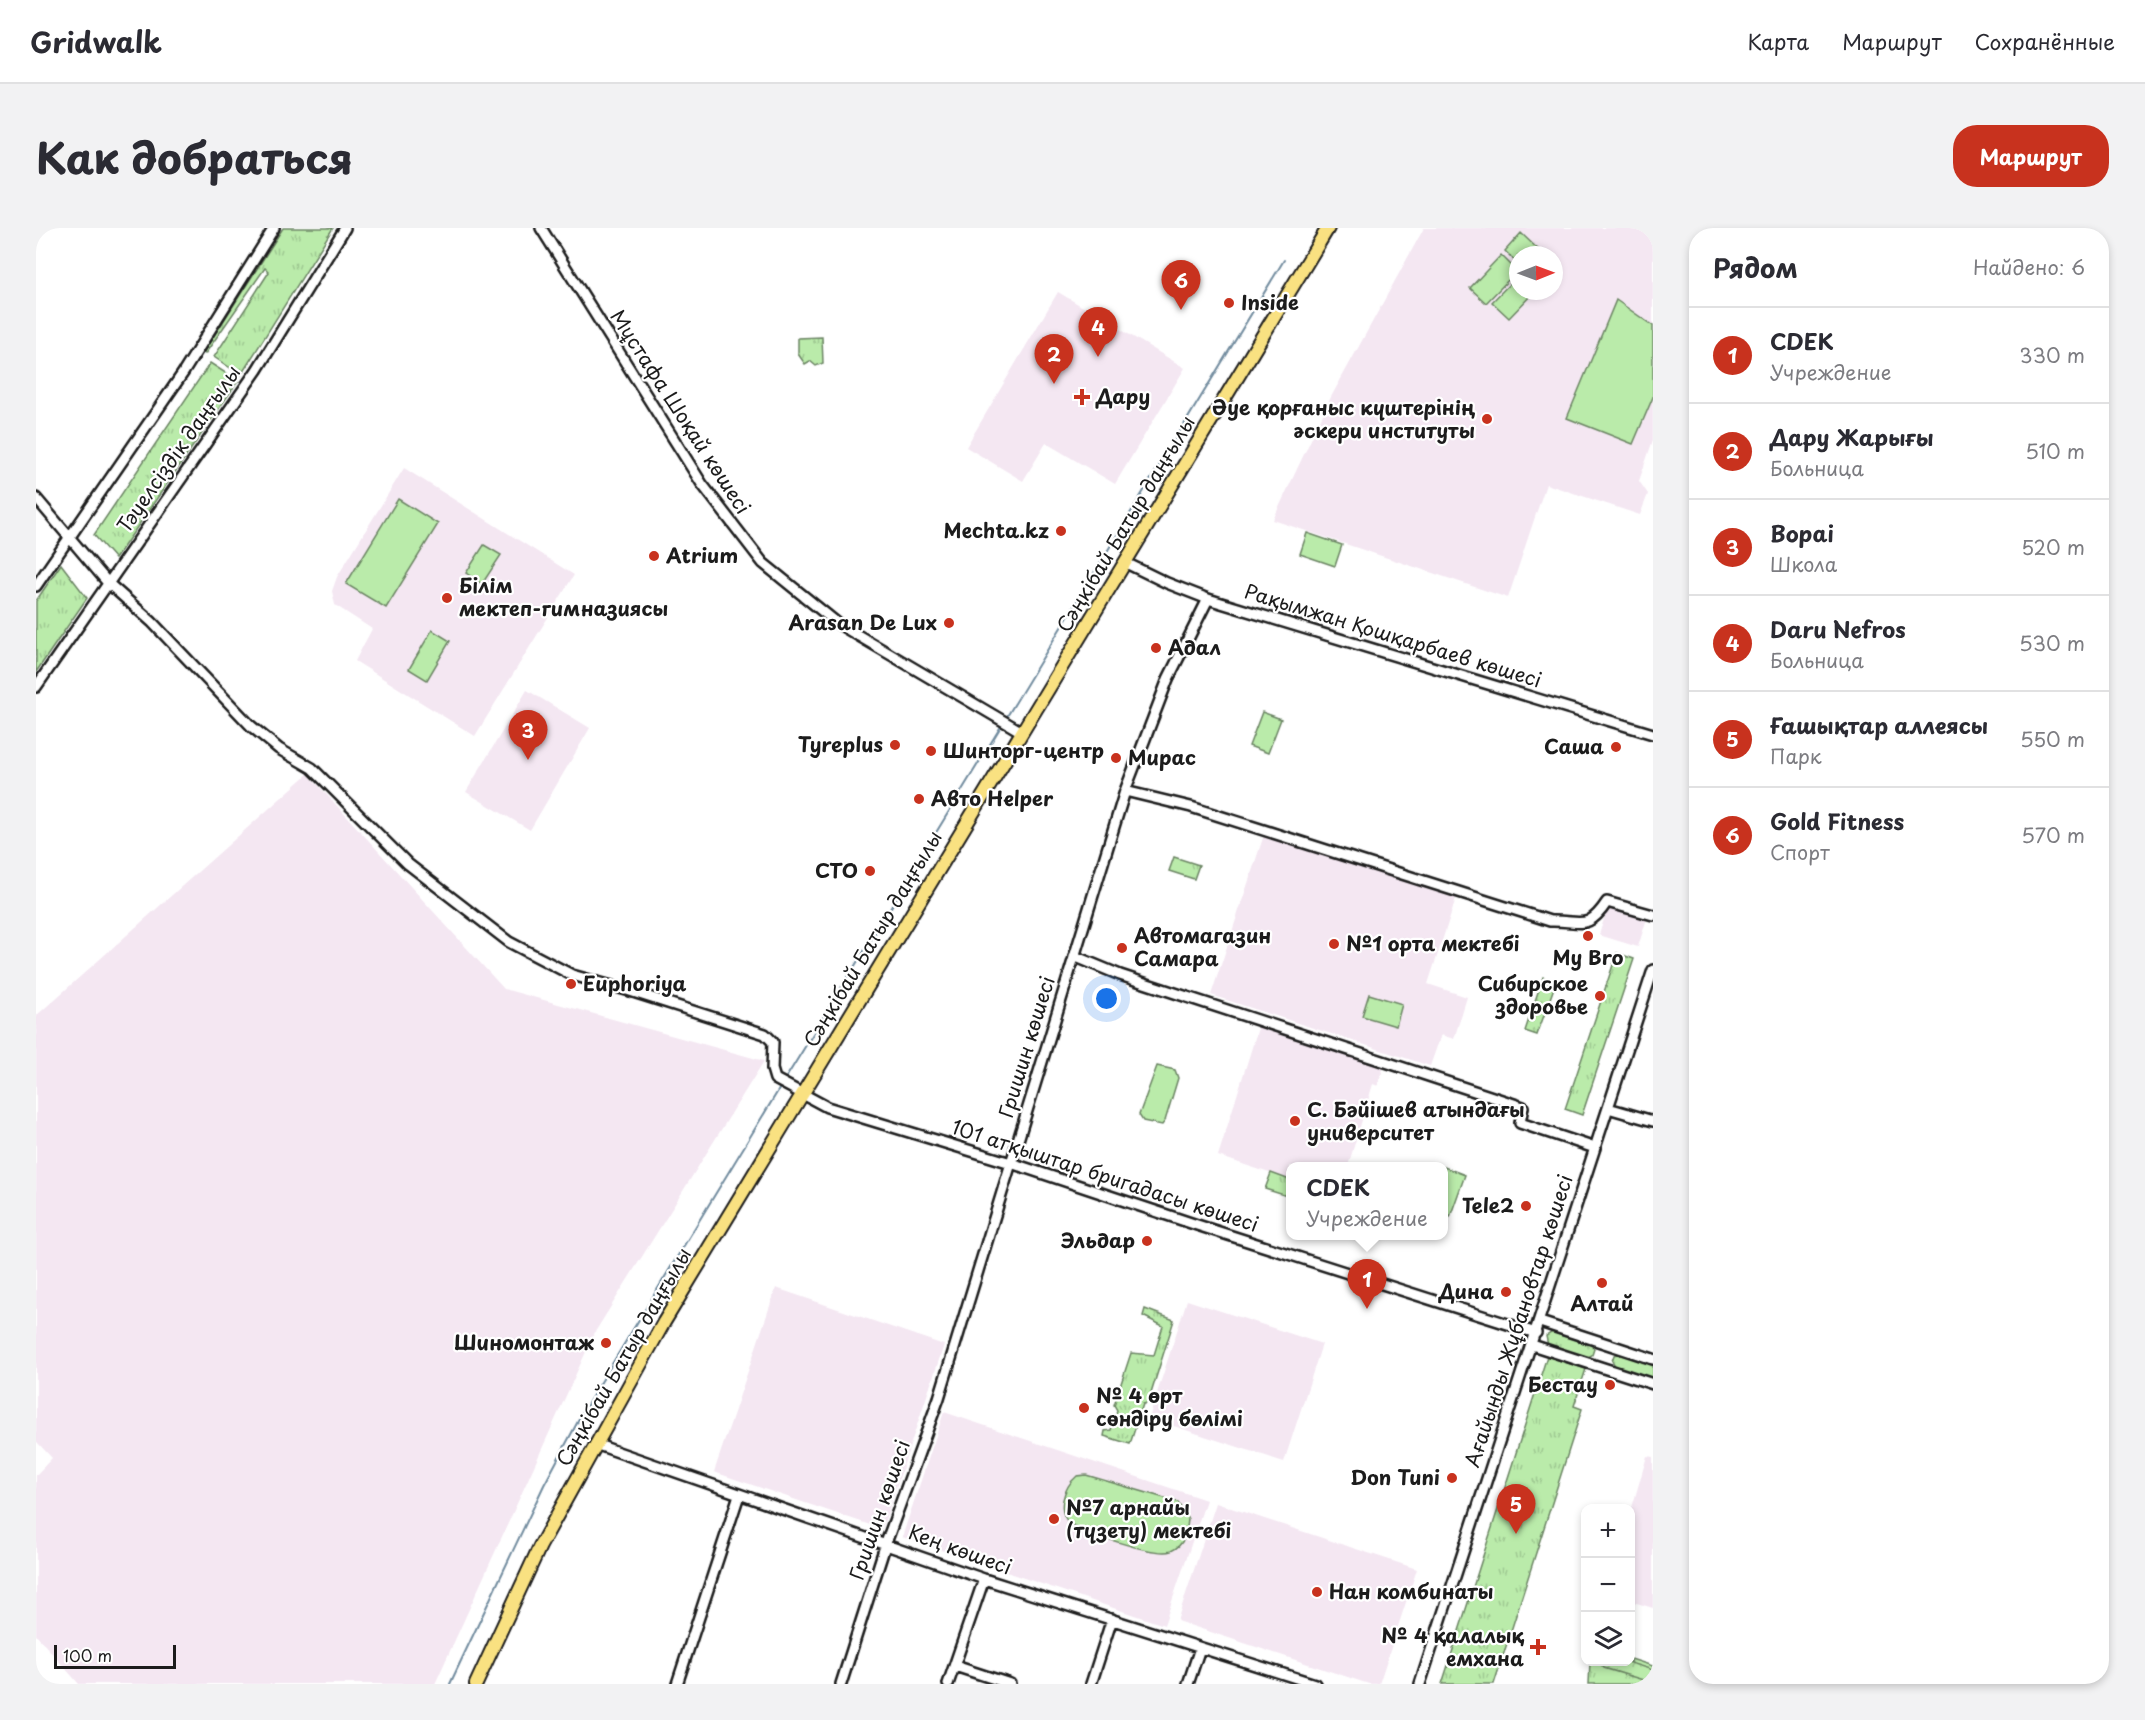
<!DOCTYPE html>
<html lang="ru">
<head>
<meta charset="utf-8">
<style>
	body { margin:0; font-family:"Playpen Sans",sans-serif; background:#f2f2f3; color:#2b2b33 }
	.controls { position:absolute; right:18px; bottom:18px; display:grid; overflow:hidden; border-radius:12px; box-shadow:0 3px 9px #0003 }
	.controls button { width:54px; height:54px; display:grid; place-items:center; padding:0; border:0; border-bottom:2px solid #e1e1e2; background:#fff; color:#2b2b33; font:30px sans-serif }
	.compass { position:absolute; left:1473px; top:18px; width:54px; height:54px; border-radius:50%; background:#fff; box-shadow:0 3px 9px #0003; rotate:89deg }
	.scale { position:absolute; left:18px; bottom:15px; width:122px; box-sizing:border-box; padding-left:6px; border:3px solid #1c1c1c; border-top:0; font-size:16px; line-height:21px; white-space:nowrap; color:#1c1c1c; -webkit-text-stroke:4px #fff; paint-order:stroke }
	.you { position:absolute; left:1071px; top:771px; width:21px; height:21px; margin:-15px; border:4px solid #fff; border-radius:50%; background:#1a73e8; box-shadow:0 0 0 9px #1a73e833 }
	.badge { display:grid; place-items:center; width:39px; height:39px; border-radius:50%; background:#c8321e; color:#fff; font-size:20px; font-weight:700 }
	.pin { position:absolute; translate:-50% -50px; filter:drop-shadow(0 2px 3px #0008) }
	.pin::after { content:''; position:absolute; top:32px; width:21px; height:18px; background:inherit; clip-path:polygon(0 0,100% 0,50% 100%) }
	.popup { position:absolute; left:1250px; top:934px; width:162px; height:78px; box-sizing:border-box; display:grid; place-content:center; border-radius:12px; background:#fff; filter:drop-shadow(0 2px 4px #0005); font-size:20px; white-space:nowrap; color:#7c7c81 }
	.popup b { font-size:22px; color:#2b2b33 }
	.popup::after { content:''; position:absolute; left:50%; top:100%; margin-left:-12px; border:12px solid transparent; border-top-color:#fff }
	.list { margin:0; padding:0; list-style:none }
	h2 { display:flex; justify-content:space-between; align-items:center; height:78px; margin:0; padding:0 24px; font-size:26px }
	h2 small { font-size:20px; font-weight:400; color:#7c7c81 }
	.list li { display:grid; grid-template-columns:39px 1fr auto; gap:18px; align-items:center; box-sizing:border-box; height:96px; padding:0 24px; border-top:2px solid #e1e1e2 }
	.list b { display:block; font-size:22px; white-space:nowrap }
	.list p { margin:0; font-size:20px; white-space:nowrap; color:#7c7c81 }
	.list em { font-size:20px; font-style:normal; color:#7c7c81 }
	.icon { flex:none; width:33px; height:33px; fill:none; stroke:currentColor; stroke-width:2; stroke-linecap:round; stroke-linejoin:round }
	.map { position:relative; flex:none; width:1617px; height:1456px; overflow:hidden; border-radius:24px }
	header { display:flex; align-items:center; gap:36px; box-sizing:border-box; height:84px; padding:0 30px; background:#fff; border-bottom:2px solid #e1e1e2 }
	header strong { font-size:28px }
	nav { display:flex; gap:33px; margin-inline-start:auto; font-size:21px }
	.intro { display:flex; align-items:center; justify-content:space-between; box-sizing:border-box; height:144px; padding:0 36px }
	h1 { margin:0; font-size:42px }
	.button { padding:15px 27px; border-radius:24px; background:#c8321e; color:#fff; font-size:21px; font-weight:700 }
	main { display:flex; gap:36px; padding:0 36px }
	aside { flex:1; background:#fff; border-radius:24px; box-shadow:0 3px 9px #0003 }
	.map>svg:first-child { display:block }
	.built { fill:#f4e7f2; fill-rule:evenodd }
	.grass { fill:url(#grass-tufts); stroke:#6b8463; stroke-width:1.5 }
	.forest { fill:url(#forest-crowns); stroke:#6b8463; stroke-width:1.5 }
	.garden { fill:#baebaa; stroke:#6b8463; stroke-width:1.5 }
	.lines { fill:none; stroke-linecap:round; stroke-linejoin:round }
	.stream { stroke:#728c9f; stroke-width:2 }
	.minor-casing { stroke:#1c1c1c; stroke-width:14 }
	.major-casing { stroke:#1c1c1c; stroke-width:16 }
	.minor { stroke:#fff; stroke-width:9 }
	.major { stroke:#f9e181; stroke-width:12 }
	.poi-dot { fill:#c8321e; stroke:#fff; stroke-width:2 }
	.labels { text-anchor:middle; stroke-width:4.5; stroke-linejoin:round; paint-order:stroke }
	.poi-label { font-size:20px; font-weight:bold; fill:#1c1c1c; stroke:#fff; text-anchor:start }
	.street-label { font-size:20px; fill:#1c1c1c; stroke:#fff }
</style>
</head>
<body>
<header>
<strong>Gridwalk</strong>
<nav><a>Карта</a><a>Маршрут</a><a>Сохранённые</a></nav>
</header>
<div class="intro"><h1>Как добраться</h1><a class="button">Маршрут</a></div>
<main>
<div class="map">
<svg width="1617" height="1456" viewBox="0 0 1617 1456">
	<defs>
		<pattern id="grass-tufts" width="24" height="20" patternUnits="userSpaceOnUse" patternTransform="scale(1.5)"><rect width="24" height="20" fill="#baebaa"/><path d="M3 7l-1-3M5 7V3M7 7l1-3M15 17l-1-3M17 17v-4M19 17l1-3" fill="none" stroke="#9fc992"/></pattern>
		<pattern id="forest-crowns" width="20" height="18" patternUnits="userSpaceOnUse" patternTransform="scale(1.5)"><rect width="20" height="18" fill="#baebaa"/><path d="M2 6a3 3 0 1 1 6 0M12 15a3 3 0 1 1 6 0" fill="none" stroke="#9fc992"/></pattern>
	</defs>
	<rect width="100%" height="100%" fill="#fff"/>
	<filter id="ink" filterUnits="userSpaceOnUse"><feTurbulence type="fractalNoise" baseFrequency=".0167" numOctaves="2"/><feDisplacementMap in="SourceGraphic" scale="12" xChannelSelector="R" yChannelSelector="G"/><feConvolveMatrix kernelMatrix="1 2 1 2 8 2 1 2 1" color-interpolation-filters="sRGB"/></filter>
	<g filter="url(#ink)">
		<path class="built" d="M1388,0H1617V212L1603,253L1612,266L1604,287L1510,256L1472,370L1237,292L1295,169ZM1482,27H1518V63H1482Z
			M1022,64L1149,140L1079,256L1010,215L987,253L930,219Z
			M368,240L538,347L439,508L319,433L336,401L299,377L296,363L301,349Z
			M491,462L554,500L494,602L430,564Z
			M272,546L468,761L728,833L559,1104L399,1456H43L0,1407V1247L16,1230L0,1213V788Z
			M1228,607L1420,670L1392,756L1431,769L1418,811L1405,807L1394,838L1175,767Z
			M1572,678L1611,690L1602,719L1563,707Z
			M1223,797L1348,838L1342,858L1337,856L1312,938H1254V952L1182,928Z
			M740,1060L908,1117L846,1301L678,1244Z
			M1151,1072L1286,1116L1248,1234L1113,1190Z
			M908,1184L1170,1272L1128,1397L866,1309Z
			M1611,1228L1617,1229V1380L1594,1373L1595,1283Z
			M1180,1275L1381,1341L1343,1456H1333L1141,1393Z"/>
		<path class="grass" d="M247,0H297L205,147L178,129L233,44L229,40L169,126L167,125Z
			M786,109L787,135L780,138L774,133L769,136L762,126V110Z
			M174,135L202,153L79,331L58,307Z
			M25,336L51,370L0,444V373Z
			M1138,629L1163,637L1158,651L1133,643Z
			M1581,725L1598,731L1546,887L1529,881Z
			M1507,749L1520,754L1501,807L1489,803Z
			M1235,945L1254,952V969L1229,961Z
			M1109,1081L1138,1092L1112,1175L1107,1176L1094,1216L1068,1208L1069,1203L1075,1202L1081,1182L1078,1177L1095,1125L1118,1127L1127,1098L1107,1088Z
			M1518,1103L1555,1115L1558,1121L1556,1127L1550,1130L1512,1118L1510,1108Z
			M1584,1124L1617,1135V1152L1580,1139L1576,1133L1578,1127Z
			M1511,1128L1550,1141L1538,1178L1546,1181L1458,1456H1406Z
			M1595,1431L1617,1438V1456H1553L1554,1434H1594Z"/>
		<path class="forest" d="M1563,1434H1591L1617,1442V1455L1568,1440Z"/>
		<path class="garden" d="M1485,5L1508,27H1482V36L1469,23Z
			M1465,27L1481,43L1450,75L1434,60Z
			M1482,47V63H1499L1473,90L1456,74Z
			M1580,72L1617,98V169L1597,216L1531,190Z
			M362,271L402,296L350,380L310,356Z
			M1271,305L1306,317L1299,338L1264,326Z
			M448,317L465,327L446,356L430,345Z
			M396,402L414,413L391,452L373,441Z
			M1226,484L1245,491L1232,525L1213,518Z
			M1333,766L1366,776L1360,798L1326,788Z
			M1121,838L1139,842L1142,850L1129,893L1126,897L1107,893L1103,887Z
			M1408,939L1429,947L1414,989L1408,987Z
			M1050,1247L1142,1274L1152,1291C1151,1304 1149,1317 1135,1323C1119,1329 1052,1305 1034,1296C1020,1283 1027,1260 1041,1248Z"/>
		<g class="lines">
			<path class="stream" d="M970,490L1248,32
				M893,616L967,495
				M748,853L876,645
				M414,1456L508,1257L548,1182L745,858"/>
			<defs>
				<path id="minor" d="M505,0L666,256L727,335L801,395L986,504
					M0,270L72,355L116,394L215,498L243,521L276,540L372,636L473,714L536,747L594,763L729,806L737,814L736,841L739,851L791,879L975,935L1161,997L1500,1105
					M1090,335L1131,355L1172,371L1617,506
					M0,358L147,145L238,0
					M0,459L221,142L309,0
					M1089,563L1155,579L1514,693C1545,692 1551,704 1571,674L1617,687
					M1038,728L1084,747L1487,879L1484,895L1559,920
					M1572,880L1617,893
					M1504,1094L1617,1131
					M1496,1117L1617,1156
					M559,1216L948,1351L1279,1456
					M919,1438L974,1456
					M641,1456L703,1267
					M805,1456L850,1315L903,1170L1089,563L1132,451L1172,371
					M912,1456L948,1351
					M1055,1456L1076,1391
					M1152,1456L1164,1420
					M1384,1456L1617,742"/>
				<path id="major" d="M440,1456L504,1318L628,1094L1292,0"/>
			</defs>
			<use href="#minor" class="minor-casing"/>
			<use href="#major" class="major-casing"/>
			<use href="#minor" class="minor"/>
			<use href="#major" class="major"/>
		</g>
	</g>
	<g class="poi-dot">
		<circle cx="1193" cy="75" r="6"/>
		<path d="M1043 160h6v6h6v6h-6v6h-6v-6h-6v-6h6z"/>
		<circle cx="1451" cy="191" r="6"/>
		<circle cx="1025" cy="303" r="6"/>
		<circle cx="618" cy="328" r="6"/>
		<circle cx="411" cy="370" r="6"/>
		<circle cx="913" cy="395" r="6"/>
		<circle cx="1120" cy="420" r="6"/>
		<circle cx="859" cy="517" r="6"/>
		<circle cx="1580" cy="519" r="6"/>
		<circle cx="895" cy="523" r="6"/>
		<circle cx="1080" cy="530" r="6"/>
		<circle cx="883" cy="571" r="6"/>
		<circle cx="834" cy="643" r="6"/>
		<circle cx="1552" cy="708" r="6"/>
		<circle cx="1298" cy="716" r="6"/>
		<circle cx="1086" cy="720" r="6"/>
		<circle cx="535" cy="756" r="6"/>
		<circle cx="1564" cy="768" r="6"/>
		<circle cx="1259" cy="893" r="6"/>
		<circle cx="1490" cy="978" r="6"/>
		<circle cx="1111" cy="1013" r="6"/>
		<circle cx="1566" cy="1055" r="6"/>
		<circle cx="1470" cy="1064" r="6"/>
		<circle cx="570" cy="1115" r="6"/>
		<circle cx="1574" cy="1157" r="6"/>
		<circle cx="1048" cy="1180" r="6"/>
		<circle cx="1416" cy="1250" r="6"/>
		<circle cx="1018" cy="1291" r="6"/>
		<circle cx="1281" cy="1364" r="6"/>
		<path d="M1499 1410h6v6h6v6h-6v6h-6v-6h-6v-6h6z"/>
	</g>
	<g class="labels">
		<g class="poi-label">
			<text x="1205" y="82">Inside</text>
			<text x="1060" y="176">Дару</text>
			<text x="1439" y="187" text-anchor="end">Әуе қорғаныс күштерінің<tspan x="1439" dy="23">әскери институты</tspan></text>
			<text x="1013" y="310" text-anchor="end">Mechta.kz</text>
			<text x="630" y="335">Atrium</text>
			<text x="423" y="365">Білім<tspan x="423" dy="23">мектеп-гимназиясы</tspan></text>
			<text x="901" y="402" text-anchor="end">Arasan De Lux</text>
			<text x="1132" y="427">Адал</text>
			<text x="847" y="524" text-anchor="end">Tyreplus</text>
			<text x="1568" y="526" text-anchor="end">Саша</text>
			<text x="907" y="530">Шинторг-центр</text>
			<text x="1092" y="537">Мирас</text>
			<text x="895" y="578">Авто Helper</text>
			<text x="822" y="650" text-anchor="end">СТО</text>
			<text x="1098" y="715">Автомагазин<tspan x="1098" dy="23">Самара</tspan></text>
			<text x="1310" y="723">№1 орта мектебі</text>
			<text x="1552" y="737" text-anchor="middle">My Bro</text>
			<text x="547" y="763">Euphoriya</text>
			<text x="1552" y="763" text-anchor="end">Сибирское<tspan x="1552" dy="23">здоровье</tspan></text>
			<text x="1271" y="889">С. Бәйішев атындағы<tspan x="1271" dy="23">университет</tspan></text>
			<text x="1478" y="985" text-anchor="end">Tele2</text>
			<text x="1099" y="1020" text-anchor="end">Эльдар</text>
			<text x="1458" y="1071" text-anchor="end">Дина</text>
			<text x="1566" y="1083" text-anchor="middle">Алтай</text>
			<text x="558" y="1122" text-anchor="end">Шиномонтаж</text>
			<text x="1562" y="1164" text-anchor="end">Бестау</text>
			<text x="1060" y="1175">№ 4 өрт<tspan x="1060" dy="23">сөндіру бөлімі</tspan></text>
			<text x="1404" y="1257" text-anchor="end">Don Tuni</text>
			<text x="1030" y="1287">№7 арнайы<tspan x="1030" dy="23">(түзету) мектебі</tspan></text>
			<text x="1293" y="1371">Нан комбинаты</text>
			<text x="1488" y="1415" text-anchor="end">№ 4 қалалық<tspan x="1488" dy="23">емхана</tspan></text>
		</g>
		<g class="street-label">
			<text transform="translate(644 184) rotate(57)" y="7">Мұстафа Шоқай көшесі</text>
			<text transform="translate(143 221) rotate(-55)" y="7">Тәуелсіздік даңғылы</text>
			<text transform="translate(1090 296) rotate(-59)" y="7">Сәңкібай Батыр даңғылы</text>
			<text transform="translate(1357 408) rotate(17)" y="7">Рақымжан Қошқарбаев көшесі</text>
			<text transform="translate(837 711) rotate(-59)" y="7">Сәңкібай Батыр даңғылы</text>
			<text transform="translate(991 819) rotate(-73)" y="7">Гришин көшесі</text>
			<text transform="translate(1069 948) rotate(18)" y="7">101 атқыштар бригадасы көшесі</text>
			<text transform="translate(1483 1093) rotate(-72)" y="7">Ағайынды Жұбановтар көшесі</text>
			<text transform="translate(588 1129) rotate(-60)" y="7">Сәңкібай Батыр даңғылы</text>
			<text transform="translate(844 1282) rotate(-71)" y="7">Гришин көшесі</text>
			<text transform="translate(924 1322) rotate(20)" y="7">Кең көшесі</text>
		</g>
	</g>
</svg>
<div class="controls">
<button>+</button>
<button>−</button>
<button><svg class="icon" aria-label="layers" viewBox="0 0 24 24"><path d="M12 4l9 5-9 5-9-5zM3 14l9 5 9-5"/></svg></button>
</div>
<svg class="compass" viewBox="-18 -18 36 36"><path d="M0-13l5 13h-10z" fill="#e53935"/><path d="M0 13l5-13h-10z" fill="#7c7c81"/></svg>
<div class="scale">100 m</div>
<div class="you"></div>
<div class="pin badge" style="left:1331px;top:1081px">1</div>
<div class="popup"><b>CDEK</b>Учреждение</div>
<div class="pin badge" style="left:1018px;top:156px">2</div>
<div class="pin badge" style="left:492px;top:532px">3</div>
<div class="pin badge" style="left:1062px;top:129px">4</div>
<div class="pin badge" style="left:1480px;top:1306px">5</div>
<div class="pin badge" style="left:1145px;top:82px">6</div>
</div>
<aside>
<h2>Рядом<small>Найдено: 6</small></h2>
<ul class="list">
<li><span class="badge">1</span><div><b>CDEK</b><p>Учреждение</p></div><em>330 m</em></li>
<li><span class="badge">2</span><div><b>Дару Жарығы</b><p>Больница</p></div><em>510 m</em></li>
<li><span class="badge">3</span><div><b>Bopai</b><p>Школа</p></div><em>520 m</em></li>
<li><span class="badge">4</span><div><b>Daru Nefros</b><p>Больница</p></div><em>530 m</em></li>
<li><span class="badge">5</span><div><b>Ғашықтар аллеясы</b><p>Парк</p></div><em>550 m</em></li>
<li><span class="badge">6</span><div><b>Gold Fitness</b><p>Спорт</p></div><em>570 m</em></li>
</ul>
</aside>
</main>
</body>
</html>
